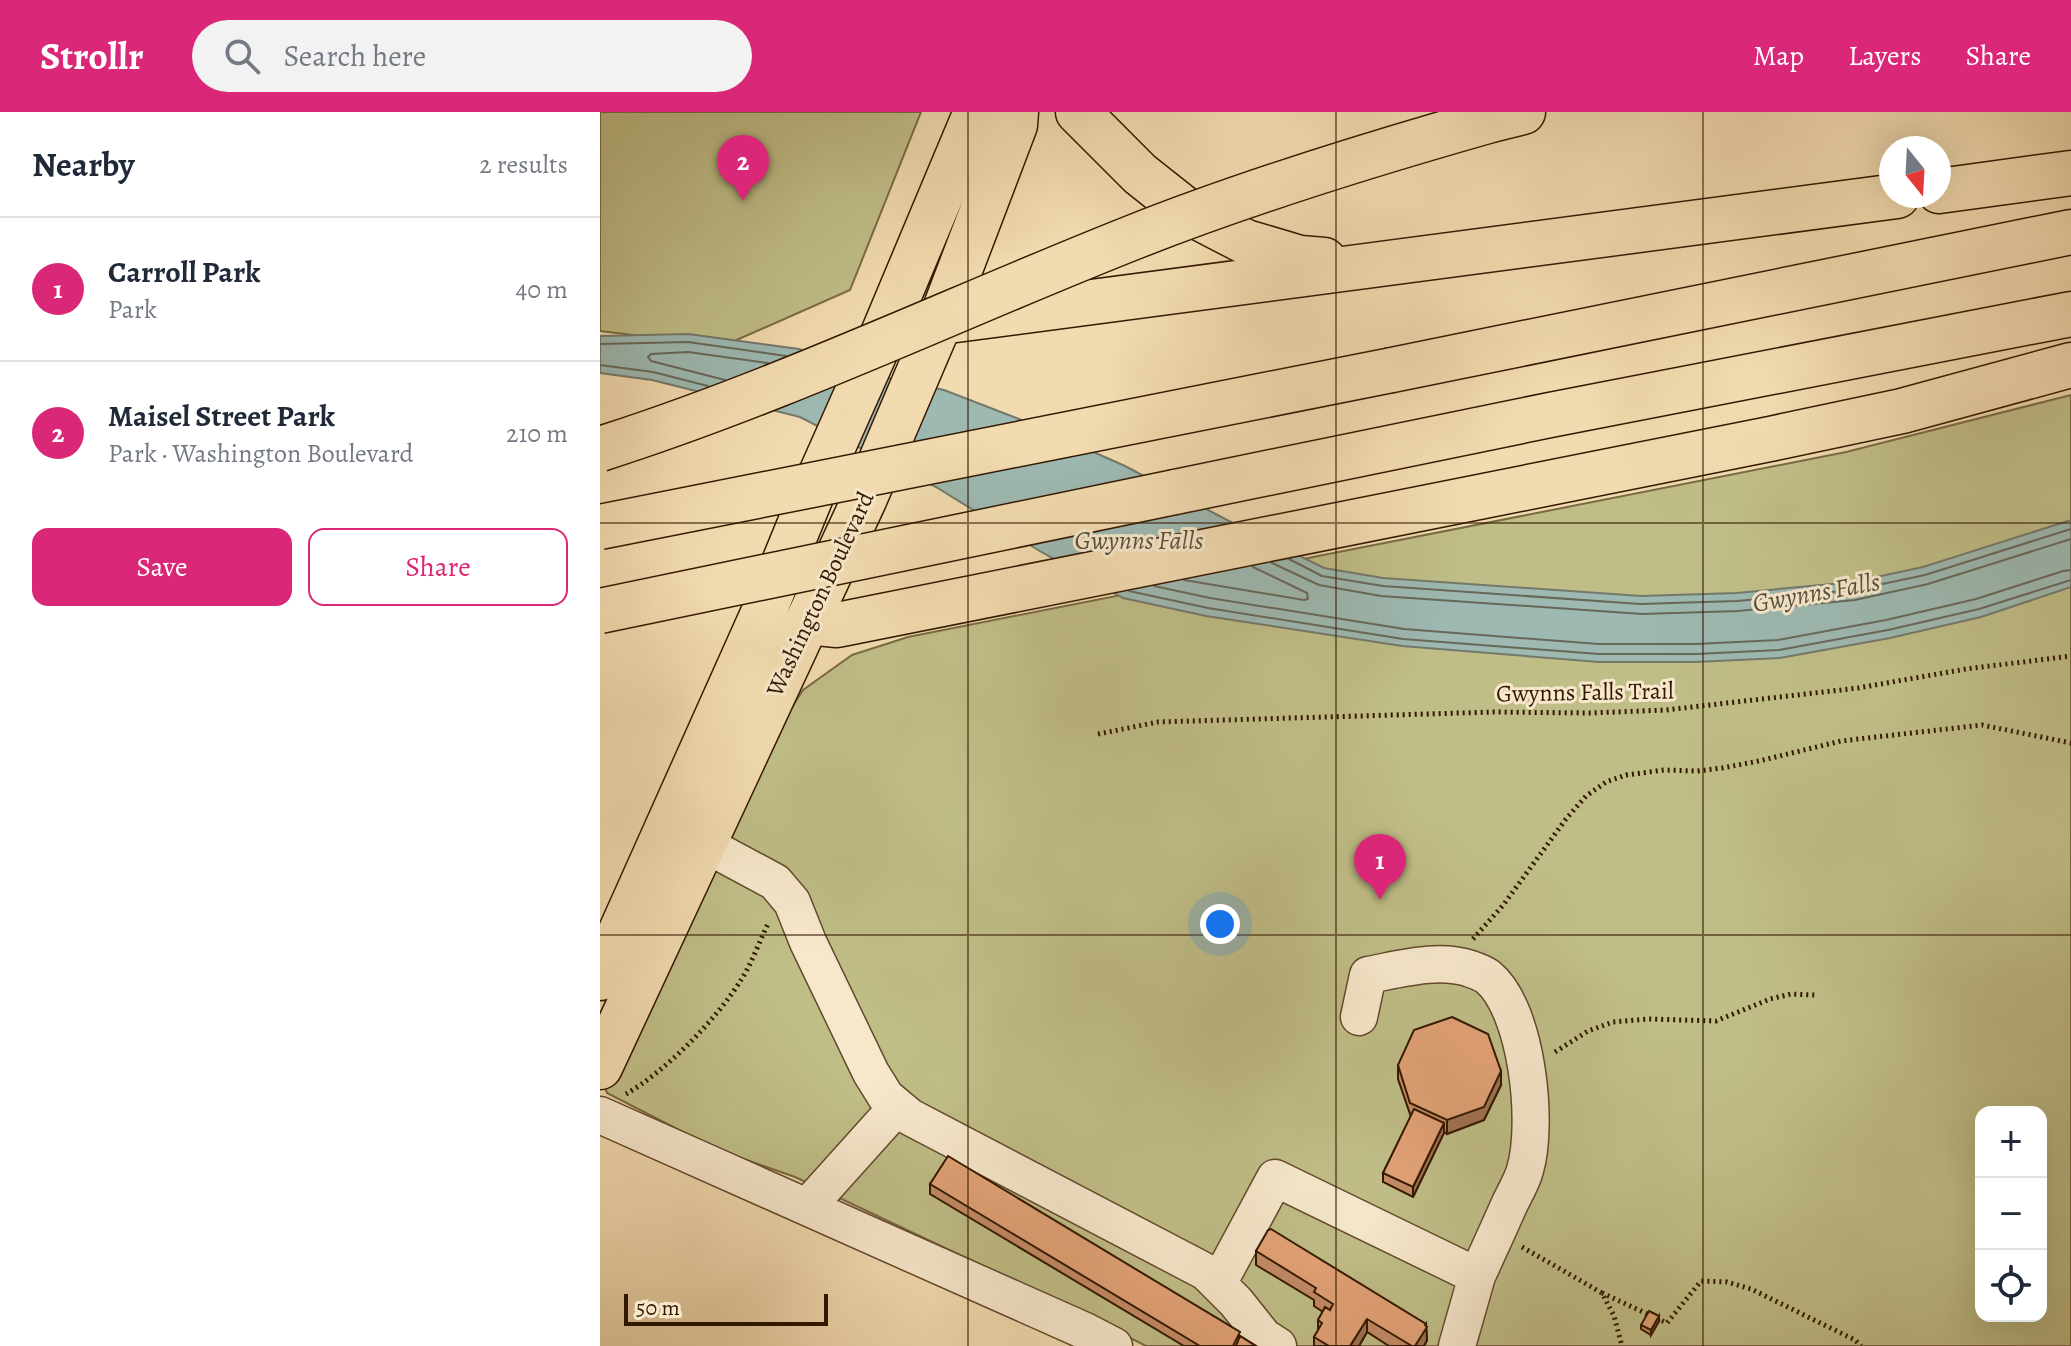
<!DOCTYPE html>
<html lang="en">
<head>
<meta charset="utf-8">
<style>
	body { margin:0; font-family:Alegreya,serif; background:#f2f2f3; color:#1f2937 }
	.controls { position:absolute; right:24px; bottom:24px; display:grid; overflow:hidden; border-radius:16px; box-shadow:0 8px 32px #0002 }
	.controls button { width:72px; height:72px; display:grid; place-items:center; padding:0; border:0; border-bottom:2px solid #e0e1e3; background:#fff; color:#1f2937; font:40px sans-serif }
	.compass { position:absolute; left:1279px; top:24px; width:72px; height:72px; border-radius:50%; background:#fff; box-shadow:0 8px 32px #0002; rotate:162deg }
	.scale { position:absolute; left:24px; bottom:20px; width:204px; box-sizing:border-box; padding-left:8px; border:4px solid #331800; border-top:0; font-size:22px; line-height:28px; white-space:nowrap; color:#331800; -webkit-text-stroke:6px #f7e8cc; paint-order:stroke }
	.you { position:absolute; left:620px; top:812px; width:28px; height:28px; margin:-20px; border:6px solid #fff; border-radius:50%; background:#1a73e8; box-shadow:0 0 0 12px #1a73e833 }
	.badge { display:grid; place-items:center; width:52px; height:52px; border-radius:50%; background:#db2777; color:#fff; font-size:26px; font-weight:700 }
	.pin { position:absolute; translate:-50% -66px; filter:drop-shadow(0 2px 4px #0008) }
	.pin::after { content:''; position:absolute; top:42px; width:28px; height:24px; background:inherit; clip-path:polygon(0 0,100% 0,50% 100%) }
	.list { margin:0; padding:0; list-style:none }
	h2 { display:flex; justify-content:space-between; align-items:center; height:104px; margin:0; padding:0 32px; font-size:34px }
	h2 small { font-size:26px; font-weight:400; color:#747a83 }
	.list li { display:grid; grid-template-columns:52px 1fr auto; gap:24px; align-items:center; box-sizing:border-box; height:144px; padding:0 32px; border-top:2px solid #e0e1e3 }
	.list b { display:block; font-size:30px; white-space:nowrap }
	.list p { margin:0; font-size:26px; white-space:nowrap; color:#747a83 }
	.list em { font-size:26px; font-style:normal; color:#747a83 }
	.actions { display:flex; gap:16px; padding:24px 32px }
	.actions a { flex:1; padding:18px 0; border:2px solid #db2777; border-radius:16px; text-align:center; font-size:28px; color:#db2777 }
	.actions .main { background:#db2777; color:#fff }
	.icon { flex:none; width:44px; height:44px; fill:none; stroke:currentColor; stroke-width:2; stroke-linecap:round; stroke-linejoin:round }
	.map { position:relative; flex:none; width:1471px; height:1234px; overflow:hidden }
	header { display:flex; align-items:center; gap:48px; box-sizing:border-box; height:112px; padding:0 40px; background:#db2777; color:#fff }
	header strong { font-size:38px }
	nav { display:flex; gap:44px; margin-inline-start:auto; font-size:28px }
	.search { width:560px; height:72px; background:#f2f2f3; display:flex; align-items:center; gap:20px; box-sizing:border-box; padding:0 28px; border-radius:44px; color:#747a83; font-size:30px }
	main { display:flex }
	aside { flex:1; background:#fff }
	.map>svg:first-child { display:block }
	.green { fill:#c0be87; stroke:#7a6b44; stroke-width:2; fill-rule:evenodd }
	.water { fill:#9db9b2; stroke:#73796b; stroke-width:2 }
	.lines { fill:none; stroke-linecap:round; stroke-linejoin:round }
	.shore { stroke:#686859; stroke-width:2 }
	.minor-casing { stroke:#63492c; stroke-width:39 }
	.major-casing { stroke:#331800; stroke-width:47 }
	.highway-casing { stroke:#331800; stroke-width:47 }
	.path { stroke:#331800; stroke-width:5; stroke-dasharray:2 4; stroke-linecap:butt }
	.minor { stroke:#f7e8cc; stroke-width:36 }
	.major { stroke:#f2dbb0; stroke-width:44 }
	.highway { stroke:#f2dbb0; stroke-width:44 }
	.highway-bridge-casing { stroke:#331800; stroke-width:47; stroke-linecap:butt }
	.highway-bridge { stroke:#f2dbb0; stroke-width:44 }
	.wall { fill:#c38b66; stroke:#331800; stroke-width:2 }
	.shaded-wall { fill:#9f7153; stroke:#331800; stroke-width:2 }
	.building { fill:#e3a277; stroke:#331800; stroke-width:2 }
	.grid { fill:none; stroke:#331800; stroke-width:2; stroke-opacity:0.55 }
	.labels { text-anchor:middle; stroke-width:6; stroke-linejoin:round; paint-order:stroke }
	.street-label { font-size:24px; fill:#331800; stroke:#f7e8cc }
	.water-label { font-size:26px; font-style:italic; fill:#58503e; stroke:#f7e8cc }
</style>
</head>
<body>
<header>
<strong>Strollr</strong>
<div class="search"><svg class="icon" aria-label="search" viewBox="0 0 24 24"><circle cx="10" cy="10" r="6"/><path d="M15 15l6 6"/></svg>Search here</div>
<nav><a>Map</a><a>Layers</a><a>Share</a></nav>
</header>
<main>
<aside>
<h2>Nearby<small>2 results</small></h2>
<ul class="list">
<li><span class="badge">1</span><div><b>Carroll Park</b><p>Park</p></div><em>40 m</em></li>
<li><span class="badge">2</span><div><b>Maisel Street Park</b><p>Park · Washington Boulevard</p></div><em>210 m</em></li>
</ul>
<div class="actions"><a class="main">Save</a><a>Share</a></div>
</aside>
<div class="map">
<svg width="1471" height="1234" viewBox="0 0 1471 1234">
	<rect width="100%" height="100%" fill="#f2dbb0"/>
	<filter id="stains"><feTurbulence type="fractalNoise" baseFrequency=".0025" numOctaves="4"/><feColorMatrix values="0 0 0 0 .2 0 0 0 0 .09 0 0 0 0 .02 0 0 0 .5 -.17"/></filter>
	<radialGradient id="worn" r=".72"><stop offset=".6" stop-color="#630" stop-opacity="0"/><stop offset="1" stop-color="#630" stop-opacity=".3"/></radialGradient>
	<path class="green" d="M0,0H321L250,178L123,234L0,219Z
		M1471,283V1234H546L451,1186L195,1065L118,1038L7,981L1,964L176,620L203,578L252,543L308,525L1246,340ZM1381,1000H1441V1204H1381Z"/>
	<path class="water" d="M88,222L199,237L270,262L344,278L419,307L525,354L629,409L724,456L783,466L1041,484L1137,481L1253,470L1323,455L1471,408V475L1381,505L1290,526L1180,546L1096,550H999L802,534L606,504L523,486L438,438L336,375L200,305L52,268L0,261V224Z"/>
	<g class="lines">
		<path class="shore" d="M0,232L88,230L186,244
			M0,253L53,260L108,274
			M125,268L51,249L48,245L51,242L88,240L168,251
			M689,447L722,464L783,474L1040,492L1137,489L1254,478L1325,463L1471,417
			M672,451L719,473L781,484L1042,502L1138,499L1255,488L1328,472L1471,427
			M584,468L704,488L708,487L707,481L653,455
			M554,474L610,486L804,517L999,532H1096L1178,528L1286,508L1376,487L1463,459L1471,458
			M529,479L608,496L803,527L999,542H1096L1179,538L1288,518L1379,497L1471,468"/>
		<defs>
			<path id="minor" d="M82,720L175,770L192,790L208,830L271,961L286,985L310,1005L606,1160L636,1190L664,1225L678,1234
				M759,905L768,863C801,857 838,846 871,857C876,859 883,861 888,865C927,897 939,1011 925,1058C922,1069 915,1081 910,1091C899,1116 888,1140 877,1164
				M0,1003L485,1219L514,1234
				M208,1094L297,995
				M618,1172L675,1066L877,1164L857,1234"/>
			<path id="major" d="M0,866L165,497L212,382L277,236L376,0
				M0,955L264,388L340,210L415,13L416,0"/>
			<path id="highway" d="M478,0L540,62L588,100L646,130L700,146L724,148
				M891,8L923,0
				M1339,79L1471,61
				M348,209L1297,84
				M792,258L1471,120
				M575,380L950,303L1471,202
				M208,510L237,513L1170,327L1302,299L1471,253"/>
		</defs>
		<use href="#minor" class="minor-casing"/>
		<use href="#major" class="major-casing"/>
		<use href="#highway" class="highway-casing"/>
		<path class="path" d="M498,622L558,610L894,600L991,601L1066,598L1258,576L1366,557L1471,544
			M873,827L904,792L966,707L986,684L1006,670L1026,663L1064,658L1097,659L1122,656L1159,649L1241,629L1382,613L1471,631
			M955,940L988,919L1013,910L1049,907L1116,909L1170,887L1191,882L1215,883
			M26,982C66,959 116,908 141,868C152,851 159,830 168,812
			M922,1135L1002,1181L1014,1204L1022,1234
			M1002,1181L1067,1211L1101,1169L1127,1170L1151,1177L1255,1228L1261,1234"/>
		<use href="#minor" class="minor"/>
		<use href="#major" class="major"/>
		<use href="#highway" class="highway"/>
		<defs>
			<path id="highway-bridge" d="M0,337C182,279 357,195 534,125C650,79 771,42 891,8
				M0,415L792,258
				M0,499L575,380"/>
		</defs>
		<use href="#highway-bridge" class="highway-bridge-casing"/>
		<use href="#highway-bridge" class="highway-bridge"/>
	</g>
	<path class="wall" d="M798,953L901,973L884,1008L847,1022L844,1020L813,1085L783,1070V1061L811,1005L798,967Z
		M330,1072L640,1224L656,1234H584L330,1082Z
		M656,1139L826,1214L827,1228L824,1234H789L767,1220L759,1234H714V1225L718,1219V1208L723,1200L714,1194V1188L656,1153Z
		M1059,1209L1051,1223L1041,1217V1213Z"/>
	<path class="shaded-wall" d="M901,959V973L884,1008L847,1022V1008Z
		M844,1011V1021L813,1085V1075Z
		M1059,1204V1209L1051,1223V1218Z
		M767,1207V1220L759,1234H750Z
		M826,1212L827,1228L824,1234H815Z"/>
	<path class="building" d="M852,905L888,922L901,959L884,995L847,1008L810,991L798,953L814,918Z
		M814,997L844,1011L813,1075L783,1061Z
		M348,1044L640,1220L633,1234H600L330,1072Z
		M671,1117L826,1212L825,1213L827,1215L815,1234H812L767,1207L750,1234H729L714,1225L722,1211L718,1208L725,1195L730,1198L733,1192L714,1180L716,1176L656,1139L668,1118Z
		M1049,1199L1059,1204L1051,1218L1041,1213Z
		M640,1224L656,1234H636Z"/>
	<path class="grid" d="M368,0V1234M736,0V1234M1103,0V1234M0,411H1471M0,823H1471"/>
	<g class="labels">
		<g class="street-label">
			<text transform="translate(220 482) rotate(-65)" y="8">Washington Boulevard</text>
			<text transform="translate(985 580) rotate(-1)" y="8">Gwynns Falls Trail</text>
		</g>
		<g class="water-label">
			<text x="539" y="437">Gwynns Falls</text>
			<text transform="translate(1216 480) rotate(-10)" y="9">Gwynns Falls</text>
		</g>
	</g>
	<rect width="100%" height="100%" filter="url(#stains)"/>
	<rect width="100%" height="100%" fill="url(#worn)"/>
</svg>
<div class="controls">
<button>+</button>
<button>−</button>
<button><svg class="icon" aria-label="locate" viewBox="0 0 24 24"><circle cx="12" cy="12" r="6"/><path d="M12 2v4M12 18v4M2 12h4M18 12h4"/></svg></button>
</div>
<svg class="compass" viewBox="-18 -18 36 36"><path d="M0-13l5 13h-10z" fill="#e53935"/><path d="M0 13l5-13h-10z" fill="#747a83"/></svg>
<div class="scale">50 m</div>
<div class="you"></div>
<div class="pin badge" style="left:780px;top:788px">1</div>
<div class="pin badge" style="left:143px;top:89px">2</div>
</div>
</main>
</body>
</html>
